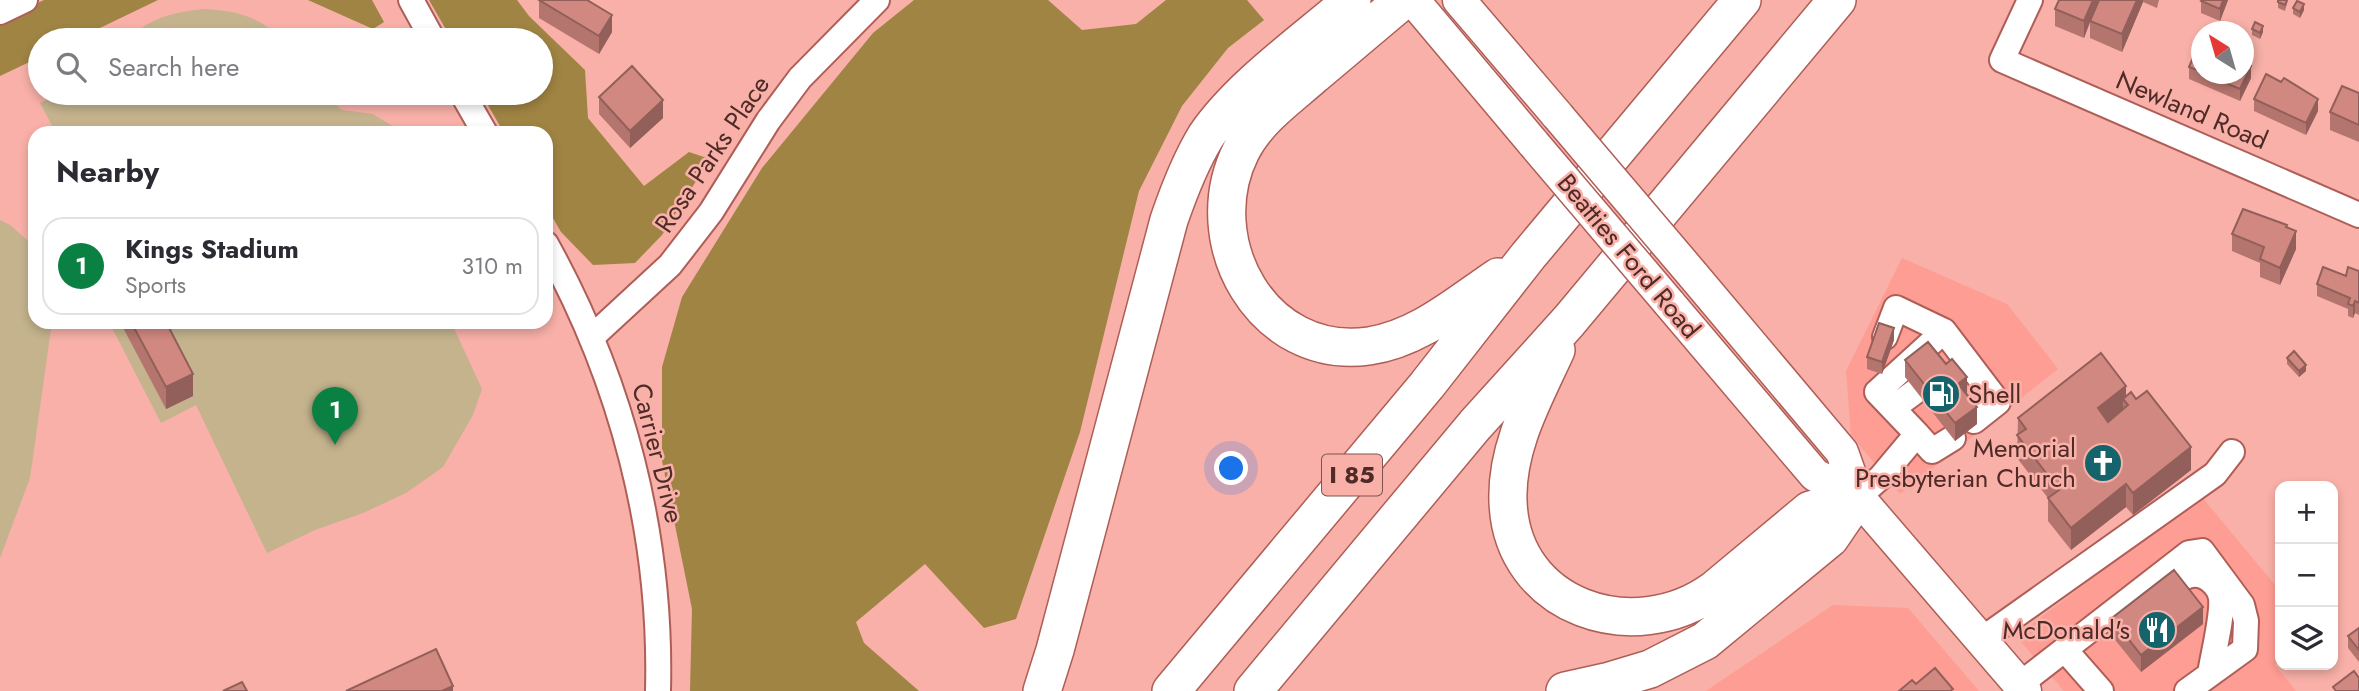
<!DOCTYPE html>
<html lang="en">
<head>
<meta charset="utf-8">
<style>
	body { margin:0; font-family:Jost,sans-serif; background:#f2f2f3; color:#2b2b33 }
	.controls { position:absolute; right:21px; bottom:21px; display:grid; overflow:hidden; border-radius:14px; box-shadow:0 4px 10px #0003 }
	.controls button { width:63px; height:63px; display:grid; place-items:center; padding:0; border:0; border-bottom:2px solid #e1e1e2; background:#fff; color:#2b2b33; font:35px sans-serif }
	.compass { position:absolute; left:2191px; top:21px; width:63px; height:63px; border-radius:50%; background:#fff; box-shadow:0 4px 10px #0003; rotate:323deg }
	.you { position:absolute; left:1232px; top:469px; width:24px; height:24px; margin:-18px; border:5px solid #fff; border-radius:50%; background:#1a73e8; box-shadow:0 0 0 10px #1a73e833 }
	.badge { display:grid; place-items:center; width:46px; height:46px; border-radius:50%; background:#0b8043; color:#fff; font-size:23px; font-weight:700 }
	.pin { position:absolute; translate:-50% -58px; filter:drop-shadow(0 2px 4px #0008) }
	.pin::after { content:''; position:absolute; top:37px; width:24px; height:21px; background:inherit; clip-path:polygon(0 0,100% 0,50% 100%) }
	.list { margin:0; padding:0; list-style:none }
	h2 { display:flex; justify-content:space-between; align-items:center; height:91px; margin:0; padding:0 28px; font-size:30px }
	h2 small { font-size:23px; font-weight:400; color:#7c7c81 }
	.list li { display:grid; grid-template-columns:46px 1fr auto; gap:21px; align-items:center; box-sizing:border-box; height:98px; margin:0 14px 14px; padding:0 14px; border:2px solid #e1e1e2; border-radius:21px }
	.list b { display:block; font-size:26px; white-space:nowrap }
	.list p { margin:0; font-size:23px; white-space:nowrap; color:#7c7c81 }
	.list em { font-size:23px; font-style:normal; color:#7c7c81 }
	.icon { flex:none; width:38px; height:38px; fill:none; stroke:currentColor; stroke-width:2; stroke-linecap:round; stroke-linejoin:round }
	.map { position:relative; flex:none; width:2359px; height:691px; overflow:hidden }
	.search { position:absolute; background:#fff; box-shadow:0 4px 10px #0003; left:28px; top:28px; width:525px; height:77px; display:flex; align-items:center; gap:18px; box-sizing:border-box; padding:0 24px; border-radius:38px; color:#7c7c81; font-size:26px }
	.panel { position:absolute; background:#fff; box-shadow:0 4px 10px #0003; left:28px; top:126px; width:525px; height:203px; border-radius:21px }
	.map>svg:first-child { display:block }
	.built { fill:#fe9d93 }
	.green { fill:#c4b38d }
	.forest { fill:#a08443 }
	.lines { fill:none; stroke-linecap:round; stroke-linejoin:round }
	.minor-casing { stroke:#af5e57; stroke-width:28 }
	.major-casing { stroke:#af5e57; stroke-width:35 }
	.highway-casing { stroke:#af5e57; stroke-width:40 }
	.minor { stroke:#fff; stroke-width:24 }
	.major { stroke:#fff; stroke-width:32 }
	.highway { stroke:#fff; stroke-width:37 }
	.major-bridge-casing { stroke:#af5e57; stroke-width:35; stroke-linecap:butt }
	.major-bridge { stroke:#fff; stroke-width:32 }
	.wall { fill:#b4756e }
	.shaded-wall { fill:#925f5a }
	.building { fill:#d18880; stroke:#925f5a; stroke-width:2 }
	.labels { text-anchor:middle; stroke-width:5; stroke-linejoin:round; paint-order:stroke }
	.shield { fill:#f8b0a8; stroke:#81534e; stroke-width:2 }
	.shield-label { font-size:24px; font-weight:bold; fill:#4e2b27 }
	.street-label { font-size:26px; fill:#4e2b27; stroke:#f8b0a8 }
	.poi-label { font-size:26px; fill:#4e2b27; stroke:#f8b0a8; text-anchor:end }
</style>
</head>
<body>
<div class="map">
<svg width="2359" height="691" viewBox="0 0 2359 691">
	<rect width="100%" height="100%" fill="#f8b0a8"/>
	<path class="built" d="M1902,258L2007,304L2058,369L1900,494L1851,435L1846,371Z
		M2201,496L2280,591V660L2275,665L2296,691H2064L2016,636Z
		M1833,605L1908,608L1979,691H1706Z"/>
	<path class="green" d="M204,9C238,11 258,16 283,40H124C153,18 168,13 204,9Z
		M61,93H322L342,110L373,114L404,133H56L40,103Z
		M0,220L10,225L35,247V322H52L30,478L0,558Z
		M109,322H451L482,389L473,415L443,467L406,493L363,513L315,530L267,553L196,405L161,423Z"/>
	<path class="forest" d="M44,0H158L75,40H40V57L0,76V21Z
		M308,0H372L384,22L373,29Z
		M429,0H517L529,16L585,70L588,118L644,186L689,152L710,159L662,235L635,263L593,265L561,232L546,206V133H504L481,93H541V40H452Z
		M914,0H1048L1082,30L1136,24L1166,0H1247L1264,20L1228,48L1182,106L1139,191L1080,432L1016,619L984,628L925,564L856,622L864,643L919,691H690L692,609L662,461V367L682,297L762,168L873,33Z"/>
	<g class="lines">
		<defs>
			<path id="minor" d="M411,0L433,40
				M2030,0L2002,60L2359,215
				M0,12L25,0
				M462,93L485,133
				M546,244C622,381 662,534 658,691
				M592,337L670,265L711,212L768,121L800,78L877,0
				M1885,337L1896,308L1944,331
				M1893,408L1916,391
				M1917,434L1932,451L1953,438
				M1858,497L1881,477L1917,434L1877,392L1944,331L1998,402L1974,421
				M2162,592C2179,579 2196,565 2214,584C2218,588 2220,592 2221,598C2223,616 2213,654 2210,674
				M1981,640L2215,474L2232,452
				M2065,650L2101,691
				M2019,685L2189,553L2202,551L2242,605L2246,621L2245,649L2187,691"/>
			<path id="major" d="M1413,0L1534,144
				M1459,0L1558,116
				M1693,275L1842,452L1858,497L2025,691
				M1669,303L1815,475L1858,497"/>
			<path id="highway" d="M1403,0C1373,25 1344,50 1314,75C1288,98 1257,119 1241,151C1196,241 1262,361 1369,346C1418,339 1458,304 1498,277
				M1556,350C1534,398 1506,447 1508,501C1511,608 1634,648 1714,590L1810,510L1858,497
				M1042,691L1055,650L1169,220C1179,191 1190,162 1206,136C1239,87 1307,39 1352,0
				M1171,691L1427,385L1528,256L1742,0
				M1253,691L1475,425L1569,321L1837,0
				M1565,691L1610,681L1650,669L1705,641L1830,538L1858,497"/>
		</defs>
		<use href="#minor" class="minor-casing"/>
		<use href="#major" class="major-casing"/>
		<use href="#highway" class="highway-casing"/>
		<use href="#minor" class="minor"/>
		<use href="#major" class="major"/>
		<use href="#highway" class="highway"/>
		<defs>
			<path id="major-bridge" d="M1558,116L1693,275
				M1534,144L1669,303"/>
		</defs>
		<use href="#major-bridge" class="major-bridge-casing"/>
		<use href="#major-bridge" class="major-bridge"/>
	</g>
	<path class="wall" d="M539,0L612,32L599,54L539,18Z
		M2059,0H2159L2157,8L2143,2L2122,52L2090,38V23L2084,38L2055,26V9Z
		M2228,0L2220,21L2201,13V1Z
		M2288,0L2285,11L2278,8V2Z
		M2293,8L2304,10L2300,18L2293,14Z
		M2252,29L2263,32L2260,39L2252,35Z
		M2202,45V74H2244L2251,78L2240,101L2189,79V67Z
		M2359,93V142L2330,130V112Z
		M599,97L663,118L630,148L599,114Z
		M2254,99L2318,111L2306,135L2254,111Z
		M2287,227L2296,249L2280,285L2260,277V263L2232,251V234Z
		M2359,271V315L2355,313L2353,318L2348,316V309L2317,296V284Z
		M120,322H166L193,396L166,409Z
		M1894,340L1882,374L1867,369V357Z
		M2287,358L2306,371L2299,377L2287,364Z
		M1905,360L1967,394L1977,424L1955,441L1905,377Z
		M2126,396L2191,470L2133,515L2126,507L2071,550L2048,521V498L2017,458L2018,418Z
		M2112,618L2203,624L2141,672L2112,636Z
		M2359,628V662L2348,648V636Z"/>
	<path class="shaded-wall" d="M2093,0H2100L2090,21L2084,38V21Z
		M2137,0H2143V2L2122,52V34Z
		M2223,0H2228L2220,21V9Z
		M2304,4V10L2300,18V12Z
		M612,15V32L599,54V36Z
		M2263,26V32L2260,39V33Z
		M2251,66V78L2240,101V89Z
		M2318,99V111L2306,135V123Z
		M663,100V118L630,148V131Z
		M2296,231V249L2280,285V268Z
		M2355,301V313L2353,318V306Z
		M1894,328V340L1882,374V362Z
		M2306,365V371L2299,377V371Z
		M193,374V396L166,409V387Z
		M1967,377V395L1958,384Z
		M2126,386V403L2123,399V411L2098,431V408Z
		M1977,407V424L1955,441V423Z
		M2191,447V470L2133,515V493Z
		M2126,484V507L2071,550V528Z
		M2203,607V624L2141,672V655Z
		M453,686V691H442Z"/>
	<path class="building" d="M539,0H587L612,15L599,36Z
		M2059,0H2093L2084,21L2055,9Z
		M2099,0H2137L2122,34L2090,21Z
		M2202,0H2223L2220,9L2201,1Z
		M2278,0H2287L2285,5L2278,2Z
		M2297,1L2304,4L2300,12L2293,8Z
		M2255,22L2263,26L2260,33L2252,29Z
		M2199,44L2202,45V72L2189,67Z
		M2244,63L2251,66L2240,89L2204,74H2244Z
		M632,66L663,100L630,131L599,97Z
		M2266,74L2281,82L2284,78L2318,99L2306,123L2254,99Z
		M2342,86L2359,93V125L2330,112Z
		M2243,209L2287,225L2286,227L2296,231L2280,268L2260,259L2264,247L2232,234Z
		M2323,267L2346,276L2348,267L2359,271V303L2355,301L2353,306L2348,304L2350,298L2317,284Z
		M131,322H166L193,374L166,387Z
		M1879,323L1894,328L1882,362L1867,357Z
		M1928,342L1946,364L1952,359L1967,377L1958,384L1977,407L1955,423L1905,360Z
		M2294,351L2306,365L2299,371L2287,358Z
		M2101,353L2126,386L2098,408L2108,422L2128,405L2123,399L2131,392L2136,399L2147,391L2191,447L2133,493L2126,484L2071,528L2048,498L2059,490L2017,435L2026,429L2018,418Z
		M2174,570L2203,607L2141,655L2112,618Z
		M2359,628V650L2348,636Z
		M436,649L453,686L442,691H346Z
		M1935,668L1953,689L1950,691H1899L1912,680L1916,684Z
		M2354,671L2359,678V691H2336L2333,687Z
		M242,682L247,691H223Z"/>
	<defs>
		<symbol id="fuel-disc" viewBox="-11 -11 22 22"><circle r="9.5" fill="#15636b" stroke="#f8b0a8"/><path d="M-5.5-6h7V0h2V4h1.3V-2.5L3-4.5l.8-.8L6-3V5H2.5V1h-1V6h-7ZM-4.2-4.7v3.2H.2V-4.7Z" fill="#fff"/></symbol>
		<symbol id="church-disc" viewBox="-11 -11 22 22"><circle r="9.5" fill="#15636b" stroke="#f8b0a8"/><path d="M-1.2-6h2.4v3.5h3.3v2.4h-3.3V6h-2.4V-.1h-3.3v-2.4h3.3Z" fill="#fff"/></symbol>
		<symbol id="restaurant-disc" viewBox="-11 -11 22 22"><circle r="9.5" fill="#15636b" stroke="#f8b0a8"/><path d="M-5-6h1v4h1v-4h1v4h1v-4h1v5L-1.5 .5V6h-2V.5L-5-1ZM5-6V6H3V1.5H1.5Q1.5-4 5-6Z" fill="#fff"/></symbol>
	</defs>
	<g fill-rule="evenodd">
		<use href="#fuel-disc" x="1919" y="372" width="44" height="44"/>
		<use href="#church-disc" x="2081" y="441" width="44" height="44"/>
		<use href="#restaurant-disc" x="2135" y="608" width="44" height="44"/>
	</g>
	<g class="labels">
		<rect class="shield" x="1322" y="454.5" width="60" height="41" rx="5"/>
		<g class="shield-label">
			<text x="1352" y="483">I 85</text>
		</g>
		<g class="street-label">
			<text transform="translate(2192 110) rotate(23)" y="9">Newland Road</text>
			<text transform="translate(712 154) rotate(-56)" y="9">Rosa Parks Place</text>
			<text transform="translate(1629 256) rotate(50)" y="9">Beatties Ford Road</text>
			<text transform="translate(658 453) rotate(76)" y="9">Carrier Drive</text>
		</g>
		<g class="poi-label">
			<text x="1968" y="403" text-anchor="start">Shell</text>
			<text x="2076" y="457">Memorial<tspan x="2076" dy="30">Presbyterian Church</tspan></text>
			<text x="2130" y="639">McDonald's</text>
		</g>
	</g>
</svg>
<div class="controls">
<button>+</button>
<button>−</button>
<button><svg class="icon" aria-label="layers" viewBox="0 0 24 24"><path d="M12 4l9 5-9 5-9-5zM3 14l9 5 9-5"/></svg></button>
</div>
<svg class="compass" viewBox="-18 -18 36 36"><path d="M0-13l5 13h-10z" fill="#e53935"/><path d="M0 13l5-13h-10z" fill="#7c7c81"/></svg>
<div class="you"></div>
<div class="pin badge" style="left:335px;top:445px">1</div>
<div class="search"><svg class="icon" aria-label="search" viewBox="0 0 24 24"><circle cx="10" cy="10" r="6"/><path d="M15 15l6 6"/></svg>Search here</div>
<section class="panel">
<h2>Nearby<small></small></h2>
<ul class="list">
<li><span class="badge">1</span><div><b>Kings Stadium</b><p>Sports</p></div><em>310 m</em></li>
</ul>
</section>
</div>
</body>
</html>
